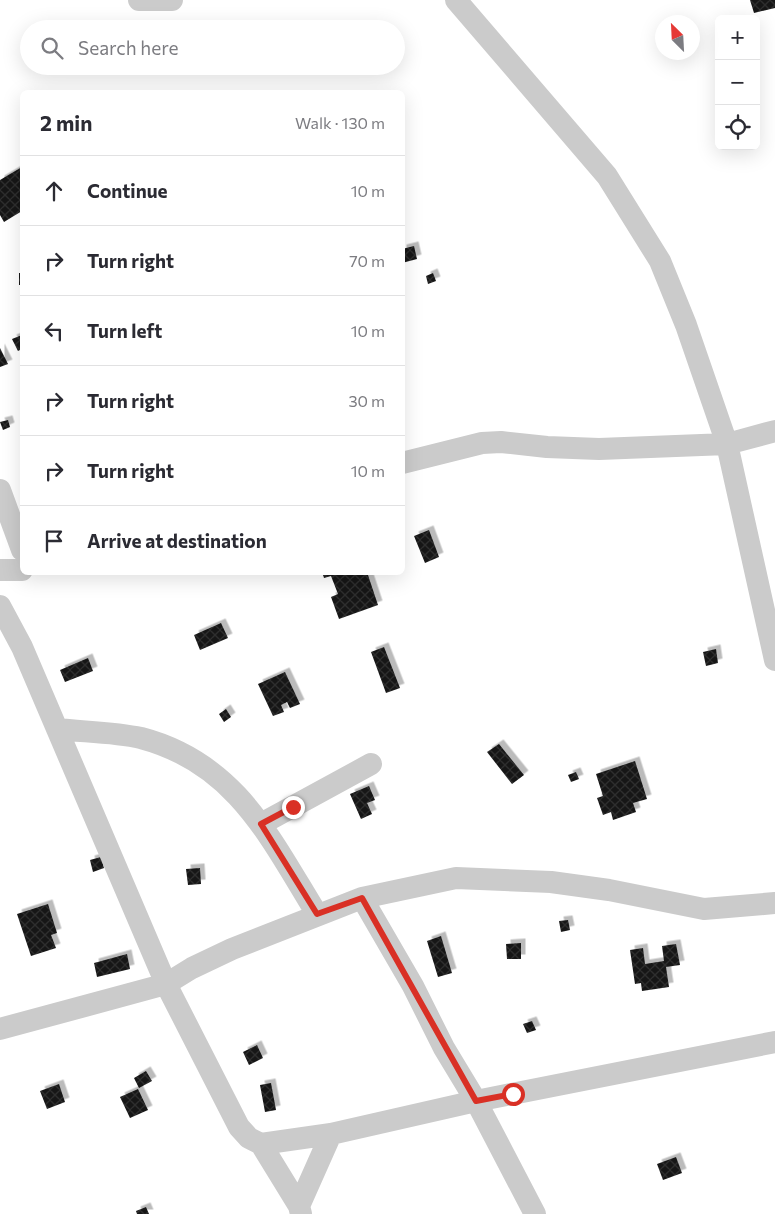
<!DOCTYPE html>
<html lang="en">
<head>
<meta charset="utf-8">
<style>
	body { margin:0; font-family:Commissioner,sans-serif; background:#f7f7f7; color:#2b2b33 }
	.controls { position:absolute; right:15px; top:15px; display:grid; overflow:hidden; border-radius:8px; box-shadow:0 5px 20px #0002 }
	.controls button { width:45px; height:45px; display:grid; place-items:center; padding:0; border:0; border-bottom:1px solid #e1e1e2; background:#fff; color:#2b2b33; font:25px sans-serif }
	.compass { position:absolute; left:655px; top:15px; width:45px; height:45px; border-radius:50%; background:#fff; box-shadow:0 5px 20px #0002; rotate:336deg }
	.stop { position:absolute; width:15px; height:15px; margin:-11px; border:4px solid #d93025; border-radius:50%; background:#fff }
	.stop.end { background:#d93025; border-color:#fff; box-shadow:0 1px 5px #0008 }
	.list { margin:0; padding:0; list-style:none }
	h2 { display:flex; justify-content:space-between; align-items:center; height:65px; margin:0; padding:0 20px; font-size:21px }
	h2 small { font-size:16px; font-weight:400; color:#7c7c81 }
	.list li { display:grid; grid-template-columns:32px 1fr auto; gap:15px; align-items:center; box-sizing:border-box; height:70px; padding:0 20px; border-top:1px solid #e1e1e2 }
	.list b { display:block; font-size:19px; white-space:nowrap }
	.list em { font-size:16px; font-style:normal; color:#7c7c81 }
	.icon { flex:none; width:28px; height:28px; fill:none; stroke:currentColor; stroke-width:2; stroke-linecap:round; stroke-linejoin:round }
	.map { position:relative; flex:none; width:775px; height:1214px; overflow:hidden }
	.search { position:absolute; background:#fff; box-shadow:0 5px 20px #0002; left:20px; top:20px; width:385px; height:55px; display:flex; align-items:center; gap:12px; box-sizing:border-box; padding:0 18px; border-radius:28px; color:#7c7c81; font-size:19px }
	.panel { position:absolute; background:#fff; box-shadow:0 5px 20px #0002; left:20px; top:90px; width:385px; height:485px; border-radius:8px }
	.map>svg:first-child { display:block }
	.building { fill:url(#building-cross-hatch); filter:url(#shadow) }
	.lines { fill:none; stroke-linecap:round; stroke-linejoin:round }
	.minor { stroke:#cbcbcb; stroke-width:22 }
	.route { stroke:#d93025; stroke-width:6 }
</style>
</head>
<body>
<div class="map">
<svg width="775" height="1214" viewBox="0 0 775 1214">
	<defs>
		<pattern id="building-cross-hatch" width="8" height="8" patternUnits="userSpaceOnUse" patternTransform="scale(1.25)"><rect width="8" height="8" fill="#151515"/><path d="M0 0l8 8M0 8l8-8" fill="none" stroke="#2f2f2f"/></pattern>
		<filter id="shadow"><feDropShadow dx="4.5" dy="-4.5" stdDeviation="0" flood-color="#0004"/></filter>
	</defs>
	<rect width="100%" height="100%" fill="#fff"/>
	<path class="building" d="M750,0H775V8L754,13Z
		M22,167V211L4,222L0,215V180Z
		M414,246L417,259L402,263V249Z
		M19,273H22V285H19Z
		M433,273L436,281L428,284L426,276Z
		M22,335V349L18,351L12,339Z
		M0,348L8,364L0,367Z
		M8,420L10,427L3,430L0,422Z
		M429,530L439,557L425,563L414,536Z
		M322,572H367L378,605L339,619L331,597L338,594L331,576L324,578Z
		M221,623L228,638L200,650L194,635Z
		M384,647L400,688L386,693L371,652Z
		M716,649L718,663L706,666L703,652Z
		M88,658L93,671L65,682L60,670Z
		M285,672L300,704L290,708L287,702L281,705L284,712L273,716L258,684Z
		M226,709L231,717L224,722L219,714Z
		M499,744L524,775L512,784L487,752Z
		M635,761L647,799L633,803L636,812L613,820L611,812L603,815L597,798L603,796L596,774Z
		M576,772L579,779L571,782L568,775Z
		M369,786L375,800L367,803L372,814L361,819L350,794Z
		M101,857L104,868L93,872L90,860Z
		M200,868L201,884L188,885L186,869Z
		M48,904L57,933L51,935L56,948L31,956L17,914Z
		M568,920L570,930L561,932L559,921Z
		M441,936L452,973L438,977L427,941Z
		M521,943V959H507L506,944Z
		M676,944L680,965L666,967L669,987L642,991L641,983L635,984L630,950L643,948L645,964L664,961L662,946Z
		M127,954L130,969L97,977L94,963Z
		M532,1021L536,1030L527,1033L523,1024Z
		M257,1045L263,1058L249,1065L243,1052Z
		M146,1071L152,1081L139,1088L134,1078Z
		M271,1083L276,1110L265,1112L260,1085Z
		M59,1084L65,1102L47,1109L40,1091Z
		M138,1089L148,1110L130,1118L120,1097Z
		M676,1157L682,1173L663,1180L657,1164Z
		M146,1207L149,1214H137L136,1211Z"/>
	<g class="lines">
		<path class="minor" d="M139,0H172
			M456,0L607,176L660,261L686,325L727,444L775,660
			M402,463L482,443L501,442L547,447L599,449L727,444L775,431
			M0,490L22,550
			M0,570H22
			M0,606L22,647L166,984L239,1127L249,1138L261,1144L299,1206L301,1214
			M57,729C84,732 114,732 141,738C236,763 270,838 317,914
			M261,824L371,764
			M362,898L413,986L444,1048L476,1101L535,1214
			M0,1029L166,984L192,968L232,949L362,898L456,878L551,882L609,890L704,909L775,903
			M261,1144L331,1134L476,1101L775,1042
			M299,1206L331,1134"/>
	</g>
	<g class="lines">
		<path class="route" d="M293,807L261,824L317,914L362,898L476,1101L513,1094"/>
	</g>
</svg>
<div class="controls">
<button>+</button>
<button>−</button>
<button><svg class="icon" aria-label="locate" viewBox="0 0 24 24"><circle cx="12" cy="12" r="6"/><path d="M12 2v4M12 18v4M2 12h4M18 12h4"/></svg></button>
</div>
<svg class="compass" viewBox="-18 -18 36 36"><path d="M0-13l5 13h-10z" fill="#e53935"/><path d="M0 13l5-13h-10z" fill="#7c7c81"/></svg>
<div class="stop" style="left:513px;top:1094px"></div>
<div class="stop end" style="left:293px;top:807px"></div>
<div class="search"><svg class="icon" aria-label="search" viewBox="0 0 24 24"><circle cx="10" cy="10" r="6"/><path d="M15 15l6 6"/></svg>Search here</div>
<section class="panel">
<h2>2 min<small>Walk · 130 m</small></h2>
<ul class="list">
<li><svg class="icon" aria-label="ahead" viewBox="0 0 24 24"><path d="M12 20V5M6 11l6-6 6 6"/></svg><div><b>Continue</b></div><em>10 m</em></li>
<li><svg class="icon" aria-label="right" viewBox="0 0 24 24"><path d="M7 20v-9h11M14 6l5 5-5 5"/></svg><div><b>Turn right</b></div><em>70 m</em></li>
<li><svg class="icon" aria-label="left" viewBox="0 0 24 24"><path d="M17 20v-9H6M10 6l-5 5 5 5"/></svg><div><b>Turn left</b></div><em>10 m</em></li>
<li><svg class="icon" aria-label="right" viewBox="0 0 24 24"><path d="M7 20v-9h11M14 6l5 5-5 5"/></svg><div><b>Turn right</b></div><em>30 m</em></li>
<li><svg class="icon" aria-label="right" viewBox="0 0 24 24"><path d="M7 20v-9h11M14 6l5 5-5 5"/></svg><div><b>Turn right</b></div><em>10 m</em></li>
<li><svg class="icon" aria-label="arrive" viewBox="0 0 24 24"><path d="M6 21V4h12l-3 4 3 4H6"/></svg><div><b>Arrive at destination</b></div></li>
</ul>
</section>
</div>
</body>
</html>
